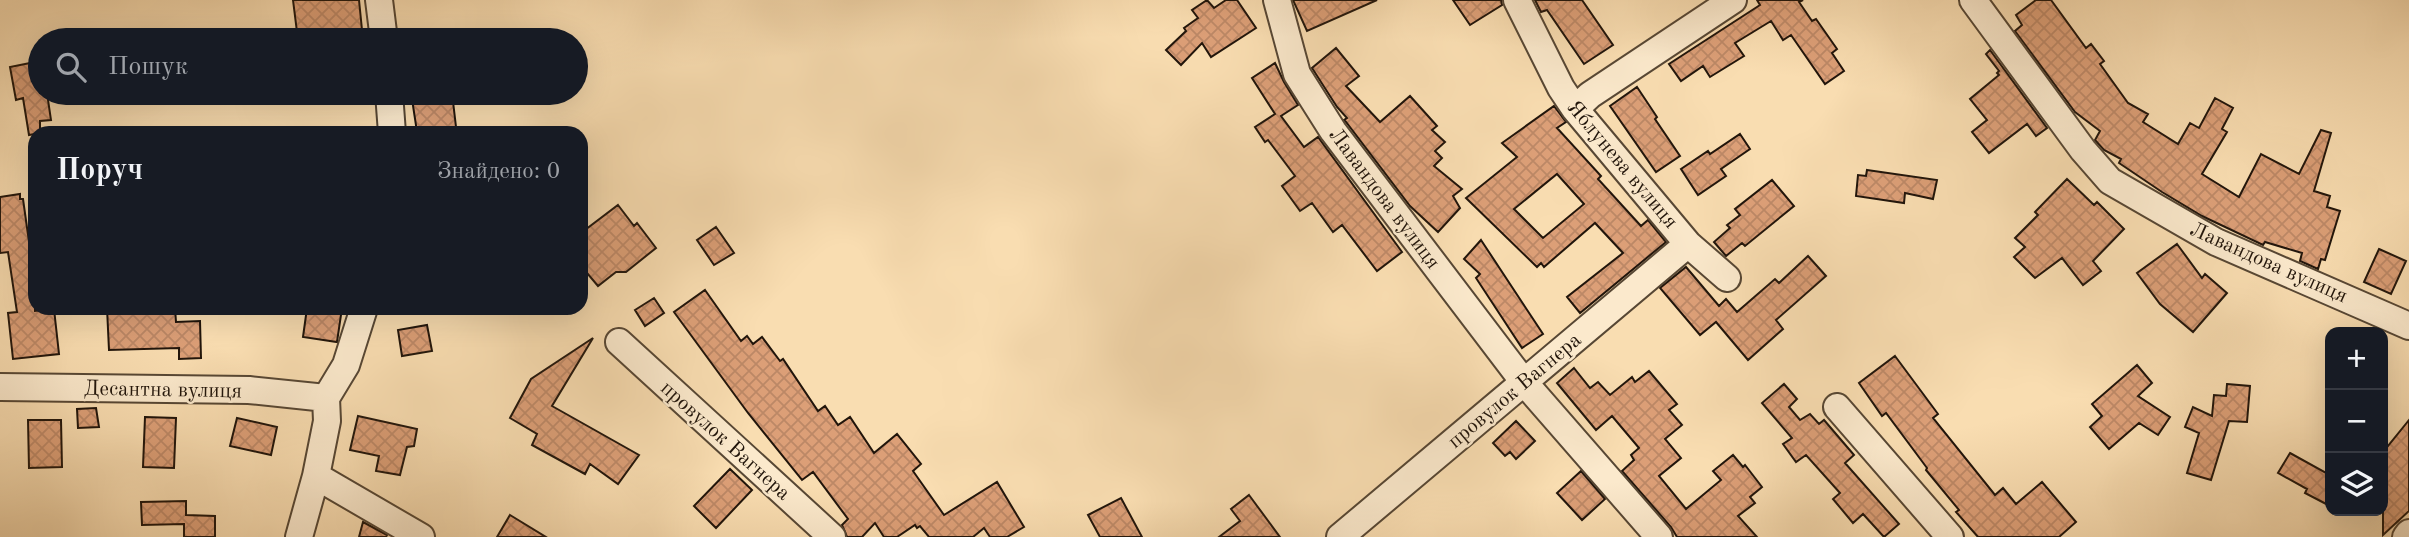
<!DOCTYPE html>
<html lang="uk">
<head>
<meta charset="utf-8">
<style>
	body { margin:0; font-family:"Old Standard TT",serif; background:#242831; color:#f1f3f6 }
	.controls { position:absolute; right:21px; bottom:21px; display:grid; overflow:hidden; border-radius:14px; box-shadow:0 7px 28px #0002 }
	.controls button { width:63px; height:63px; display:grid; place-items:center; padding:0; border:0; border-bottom:2px solid #363941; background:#171b24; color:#f1f3f6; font:35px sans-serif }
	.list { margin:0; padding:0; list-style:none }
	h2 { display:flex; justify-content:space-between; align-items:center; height:91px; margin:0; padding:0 28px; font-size:30px }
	h2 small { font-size:23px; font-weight:400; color:#9ea1a6 }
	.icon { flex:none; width:38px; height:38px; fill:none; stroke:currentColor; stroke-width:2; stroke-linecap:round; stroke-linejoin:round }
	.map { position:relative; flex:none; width:2409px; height:537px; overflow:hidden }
	.search { position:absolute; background:#171b24; box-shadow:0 7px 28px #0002; left:28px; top:28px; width:560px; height:77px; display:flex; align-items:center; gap:18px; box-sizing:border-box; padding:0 24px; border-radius:38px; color:#9ea1a6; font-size:26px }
	.panel { position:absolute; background:#171b24; box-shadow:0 7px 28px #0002; left:28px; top:126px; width:560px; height:189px; border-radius:21px }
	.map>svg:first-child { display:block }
	.building { fill:url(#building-cross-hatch); stroke:#21150b; stroke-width:2; fill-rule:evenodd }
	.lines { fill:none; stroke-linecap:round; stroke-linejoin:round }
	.minor-casing { stroke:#574734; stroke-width:30 }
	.minor { stroke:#fbe9cc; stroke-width:26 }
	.labels { text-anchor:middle; stroke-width:5; stroke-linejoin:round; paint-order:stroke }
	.street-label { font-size:21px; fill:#21150b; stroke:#fbe9cc }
</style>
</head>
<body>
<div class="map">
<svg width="2409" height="537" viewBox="0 0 2409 537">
	<defs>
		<pattern id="building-cross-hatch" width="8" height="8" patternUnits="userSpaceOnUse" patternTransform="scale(1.75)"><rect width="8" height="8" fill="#dc9f77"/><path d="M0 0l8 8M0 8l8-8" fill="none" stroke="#bc8866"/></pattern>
	</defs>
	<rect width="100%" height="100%" fill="#f9ddb1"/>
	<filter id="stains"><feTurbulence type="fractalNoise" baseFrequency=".00286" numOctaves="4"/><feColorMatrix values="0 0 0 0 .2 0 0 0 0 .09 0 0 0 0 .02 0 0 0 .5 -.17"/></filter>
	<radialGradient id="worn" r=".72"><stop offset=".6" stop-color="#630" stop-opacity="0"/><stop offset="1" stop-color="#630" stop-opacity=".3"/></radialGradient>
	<path class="building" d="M293,0H359L363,40H298Z
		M1207,0L1214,8L1226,0H1237L1256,28L1211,57L1202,43L1181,65L1166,50L1186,31L1184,28L1198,18L1192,10Z
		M1293,0H1377L1307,31Z
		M1453,0H1501L1502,5L1470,25Z
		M1535,0H1582L1613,45L1584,64L1547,10L1541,12Z
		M1757,0H1803L1799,2L1812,21L1816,19L1837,49L1832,53L1844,71L1825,84L1791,35L1783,40L1771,21L1735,43L1744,56L1710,77L1703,66L1681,81L1669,64L1760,5Z
		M2036,0H2051L2086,48L2091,44L2104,61L2100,64L2128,103L2148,114L2143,122L2178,144L2190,123L2199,128L2215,98L2233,108L2222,129L2227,132L2202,174L2239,197L2261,154L2299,174L2321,130L2331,133L2314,191L2330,196L2327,207L2340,211L2325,260L2321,259L2318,269L2300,261L2302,253L2265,242L2263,245L2202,216L2162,192L2119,163L2121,159L2104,150L2095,140L2100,131L2075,112L2015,31L2022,25L2016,15Z
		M1336,48L1359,76L1346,86L1380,122L1410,96L1437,126L1432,130L1445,142L1435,151L1442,158L1434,166L1462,189L1453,196L1460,208L1438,232L1410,206L1346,122L1344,120L1347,118L1337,107L1312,68Z
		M1990,50L2047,128L2036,136L2027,124L1989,153L1972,132L1987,120L1970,99L1999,75L1997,73L1999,71L1986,54Z
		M40,61V93H47L51,120L40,121V133L29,135L23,98L16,100L10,67Z
		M1275,63L1284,82L1298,105L1281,116L1304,147L1318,137L1402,252L1377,271L1342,225L1333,232L1312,203L1300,211L1282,186L1295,176L1268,140L1265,142L1255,127L1275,114L1252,78Z
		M1637,87L1657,117L1655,119L1680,156L1656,172L1610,106Z
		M452,93L456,127L417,132L412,99Z
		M1554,106L1566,122L1557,128L1601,176L1598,179L1641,226L1648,220L1666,242L1580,313L1567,297L1623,253L1595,223L1544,267L1541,263L1537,267L1466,198L1517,157L1502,143ZM1557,174L1584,204L1543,238L1514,209Z
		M1740,134L1750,149L1721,169L1726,176L1698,195L1681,169L1708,151L1710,154Z
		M1867,170L1937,180L1933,199L1905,193L1904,203L1856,196L1858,175L1866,176Z
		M2067,179L2094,205L2097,202L2124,229L2093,261L2101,271L2083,285L2062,258L2035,278L2014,257L2025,247L2015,238L2038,215L2035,212Z
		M1772,180L1794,206L1745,246L1742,243L1726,256L1714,242L1730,228L1727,225L1740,215L1735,209Z
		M20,194V199H23L31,256L35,255V311L54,309L59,354L13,359L8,313L17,312L8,252L0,253V197Z
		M618,205L634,226L637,223L656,248L626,272H616L598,286L581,266V233Z
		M716,227L734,253L714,265L697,240Z
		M1481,240L1543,334L1522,348L1476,278L1480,274L1464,259Z
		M2177,244L2202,278L2205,274L2227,293L2193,332L2160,304L2137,273Z
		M2379,249L2406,261L2391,294L2364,282Z
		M1808,256L1826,276L1776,320L1783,329L1748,360L1716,322L1700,335L1660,288L1686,267L1719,306L1726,299L1737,312L1775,279L1779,283Z
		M705,290L741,341L747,336L753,344L762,337L780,361L783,359L818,411L825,406L838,425L850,417L874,453L897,434L921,464L913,471L944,515L997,482L1024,527L1007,537H990L984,528L973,537H929L920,526L917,528L915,525L897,537H884L875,523L862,537H847L842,525L848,519L813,472L802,480L748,413L674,312Z
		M654,298L664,313L645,326L635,310Z
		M107,308H175L176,322L200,321L201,358L179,359V348L109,350Z
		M307,308H342L337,342L303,337Z
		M427,325L432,351L402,356L398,330Z
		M593,338L552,406L639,455L618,484L590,464L585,474L532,445L537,434L510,418L531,379Z
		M1895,356L1938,414L1933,418L1995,495L2003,488L2016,504L2042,482L2076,522L2059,537H1978L1956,512L1959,510L1926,470L1927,468L1886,413L1882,416L1859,383Z
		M2137,365L2152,383L2138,396L2170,417L2158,435L2139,423L2109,449L2090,427L2102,416L2092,404Z
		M1574,368L1590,388L1598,382L1610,395L1632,377L1635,382L1649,371L1677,404L1669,410L1682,425L1665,439L1681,458L1659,476L1686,509L1721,480L1713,471L1733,455L1743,467L1745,465L1762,487L1750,497L1755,503L1738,516L1757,537H1677L1671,527L1622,471L1634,460L1631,455L1639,448L1612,416L1596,430L1557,383Z
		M1784,384L1797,399L1789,407L1800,420L1810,414L1819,424L1824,420L1854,455L1845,463L1899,524L1884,537L1863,514L1853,523L1833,499L1840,493L1806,455L1796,462L1783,444L1792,438L1762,403Z
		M2227,384L2250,386L2247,422L2229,421L2211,480L2187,473L2199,433L2185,427L2193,407L2212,416L2214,395L2226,396Z
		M96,408L99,427L78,428L77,409Z
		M358,416L417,429L414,446L407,447L400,475L376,471L379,456L350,450Z
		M145,417L176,418L174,468L143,467Z
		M237,418L277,427L271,455L230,446Z
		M28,420H61L62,467L29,468Z
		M2409,420V511L2383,535V452Z
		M1516,421L1535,441L1516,459L1510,452L1505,456L1493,443Z
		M2290,453L2330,475V506L2305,493L2307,489L2278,473Z
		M730,469L752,490L716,528L694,506Z
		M1581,471L1605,499L1582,520L1557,493Z
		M1249,495L1280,537H1219L1240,521L1231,509Z
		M1121,498L1142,537H1100L1088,515Z
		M186,501V515L215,516V537H184V524L142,525L141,502Z
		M510,515L546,537H497Z
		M363,522L387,535L386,537H359Z"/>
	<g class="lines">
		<defs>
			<path id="minor" d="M379,0L384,40
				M1277,0L1297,74L1333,131L1523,381L1659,537
				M1517,0L1561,88L1575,109L1688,244L1727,278
				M1973,0L2083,150L2110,181L2216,242L2409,326
				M389,93L392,133
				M1575,109L1590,95L1733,0
				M619,342L832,537
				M0,387L249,390L326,398
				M1837,407L1950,537
				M316,476L421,537
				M299,537L316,476L327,421L326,398L346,365L364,308
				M1340,537L1688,244
				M2406,537L2409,533"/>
		</defs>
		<use href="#minor" class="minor-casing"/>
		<use href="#minor" class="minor"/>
	</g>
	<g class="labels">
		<g class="street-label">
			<text transform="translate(1623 164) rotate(50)" y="7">Яблунева вулиця</text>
			<text transform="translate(1385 198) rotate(53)" y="7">Лавандова вулиця</text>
			<text transform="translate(2269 262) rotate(24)" y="7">Лавандова вулиця</text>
			<text transform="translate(163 389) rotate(1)" y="7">Десантна вулиця</text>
			<text transform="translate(1514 390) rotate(-40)" y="7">провулок Вагнера</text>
			<text transform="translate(726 440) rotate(42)" y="7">провулок Вагнера</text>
		</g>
	</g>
	<rect width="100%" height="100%" filter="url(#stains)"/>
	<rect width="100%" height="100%" fill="url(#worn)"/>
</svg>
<div class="controls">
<button>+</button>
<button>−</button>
<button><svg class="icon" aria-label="layers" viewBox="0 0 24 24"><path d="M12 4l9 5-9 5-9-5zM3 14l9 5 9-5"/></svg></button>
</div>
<div class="search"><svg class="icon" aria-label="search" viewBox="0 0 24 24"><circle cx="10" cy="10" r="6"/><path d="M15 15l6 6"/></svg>Пошук</div>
<section class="panel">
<h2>Поруч<small>Знайдено: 0</small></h2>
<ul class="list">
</ul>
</section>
</div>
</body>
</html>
